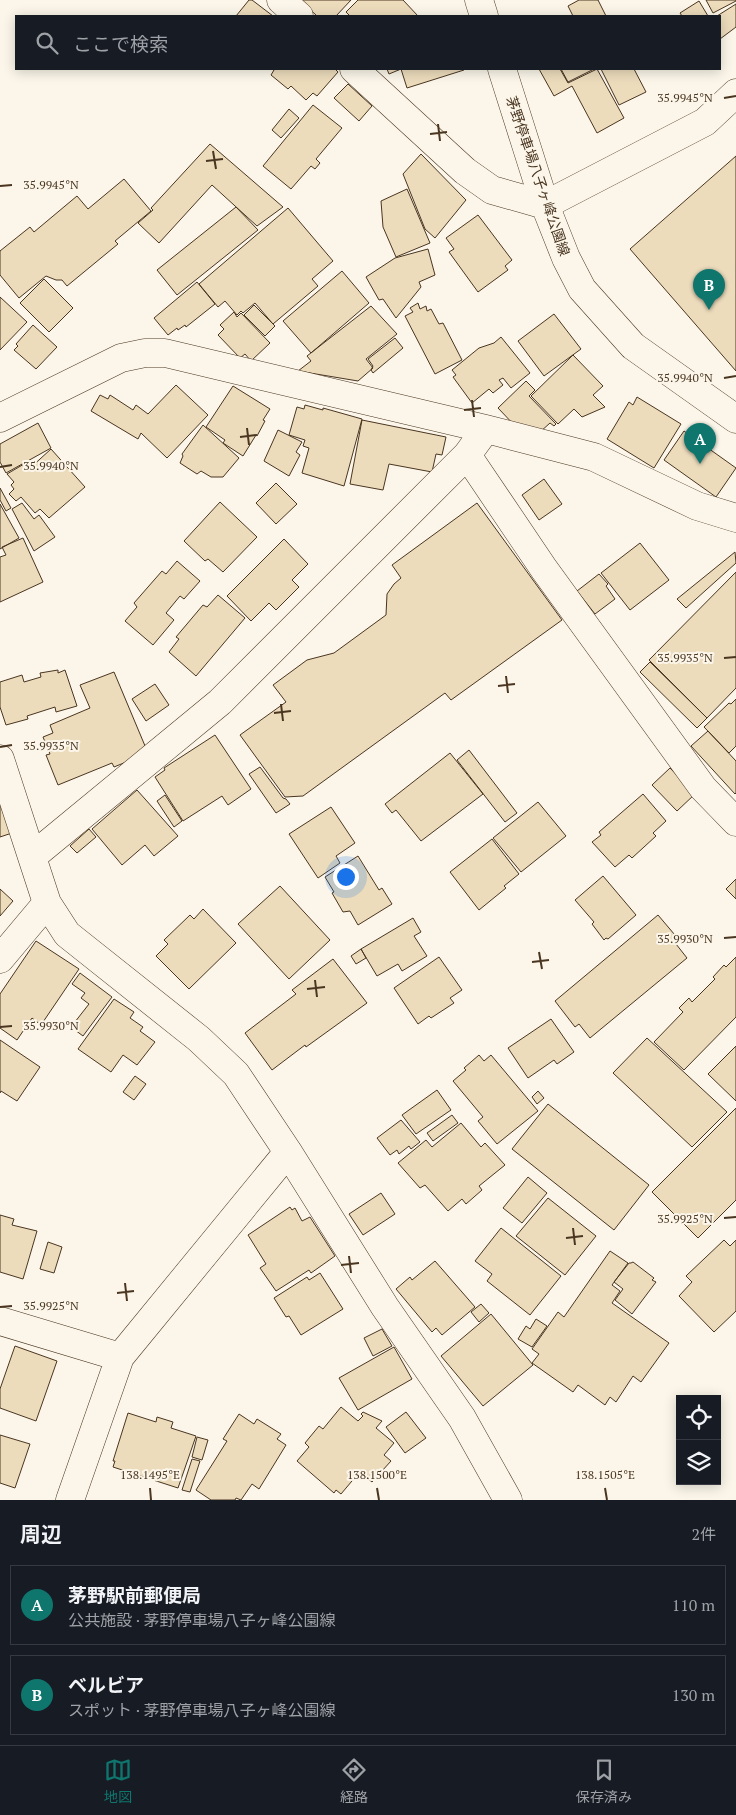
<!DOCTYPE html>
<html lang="ja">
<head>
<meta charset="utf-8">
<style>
	body { margin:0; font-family:"PT Serif","Noto Sans JP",serif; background:#242831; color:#f1f3f6 }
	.controls { position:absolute; right:15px; bottom:15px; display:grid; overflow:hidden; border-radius:0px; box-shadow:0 2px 12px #0003 }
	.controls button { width:45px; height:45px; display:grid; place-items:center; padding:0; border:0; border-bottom:1px solid #363941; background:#171b24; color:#f1f3f6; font:25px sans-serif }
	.you { position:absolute; left:345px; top:876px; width:18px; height:18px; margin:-12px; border:4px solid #fff; border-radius:50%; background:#1a73e8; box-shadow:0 0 0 8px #1a73e833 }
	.badge { display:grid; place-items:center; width:32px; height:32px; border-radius:50%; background:#0f766e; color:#fff; font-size:16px; font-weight:700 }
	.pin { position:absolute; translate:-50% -41px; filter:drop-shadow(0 1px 2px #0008) }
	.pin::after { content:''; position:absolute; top:26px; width:18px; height:15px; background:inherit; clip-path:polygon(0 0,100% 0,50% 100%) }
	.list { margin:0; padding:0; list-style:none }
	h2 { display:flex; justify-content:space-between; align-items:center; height:65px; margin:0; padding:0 20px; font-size:21px }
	h2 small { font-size:16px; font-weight:400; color:#9ea1a6 }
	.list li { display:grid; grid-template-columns:32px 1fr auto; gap:15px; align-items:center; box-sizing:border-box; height:80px; margin:0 10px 10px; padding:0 10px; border:1px solid #363941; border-radius:0px }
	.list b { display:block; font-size:19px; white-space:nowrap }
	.list p { margin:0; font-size:16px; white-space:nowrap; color:#9ea1a6 }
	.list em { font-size:16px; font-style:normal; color:#9ea1a6 }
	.icon { flex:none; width:28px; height:28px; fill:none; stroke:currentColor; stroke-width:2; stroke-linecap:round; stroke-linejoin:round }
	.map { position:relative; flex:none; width:736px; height:1500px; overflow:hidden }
	.search { position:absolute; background:#171b24; box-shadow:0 2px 12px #0003; left:15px; right:15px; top:15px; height:55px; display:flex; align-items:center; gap:12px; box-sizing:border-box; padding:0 18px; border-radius:0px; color:#9ea1a6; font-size:19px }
	.sheet { height:245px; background:#171b24 }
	nav { display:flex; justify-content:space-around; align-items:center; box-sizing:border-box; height:70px; border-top:1px solid #363941; background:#171b24; font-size:14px; color:#9ea1a6 }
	nav a { display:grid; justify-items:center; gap:2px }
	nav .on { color:#0f766e }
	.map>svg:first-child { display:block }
	.building { fill:#ecdcbc; stroke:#4a3520 }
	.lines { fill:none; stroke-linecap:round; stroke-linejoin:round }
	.street-casing { stroke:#4a3520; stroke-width:29 }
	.secondary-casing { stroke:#4a3520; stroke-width:29 }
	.street { stroke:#fbf6e9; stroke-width:28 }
	.secondary { stroke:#fbf6e9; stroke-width:28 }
	.ticks { fill:none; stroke:#4a3520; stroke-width:2 }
	.labels { text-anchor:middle; stroke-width:4; stroke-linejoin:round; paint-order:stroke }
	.street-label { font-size:14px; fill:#4a3520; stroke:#fbf6e9 }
	.ticks-label { font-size:12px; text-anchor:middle; fill:#4a3520; stroke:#fbf6e9; stroke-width:4; stroke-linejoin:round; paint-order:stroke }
</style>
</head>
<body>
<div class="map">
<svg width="736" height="1500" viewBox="0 0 736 1500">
	<rect width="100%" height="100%" fill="#fbf6e9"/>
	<path class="building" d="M249,0H252L273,16H236Z
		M302,0H351L336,16H317L301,1Z
		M358,0H403L418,16H350L346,12Z
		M579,0H598L606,16H573L568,6Z
		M706,0H736V1L713,13Z
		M699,1L708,16H682L680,13Z
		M736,4V27L720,39V16H717Z
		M272,69H335L338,72L317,96L313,93L306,100L291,86L288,89L271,75L274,70Z
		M387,69H464V70L407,88L401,69L389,74Z
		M539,69H560L568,83L597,69L624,118L597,133L572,86L554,96Z
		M561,69H594L568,82Z
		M601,69H634L646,92L619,105Z
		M348,84L372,106L359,121L334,98Z
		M313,105L342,128L316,159L320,163L315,169L311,166L291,189L263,166Z
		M289,109L299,118L281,138L272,130Z
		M210,144L283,207L257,226L212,185L159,243L138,223L153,210L151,208Z
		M421,154L466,200L435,238L425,229L403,174Z
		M736,156V371L630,249Z
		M124,179L151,211L115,241L118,244L67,286L62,280H56L46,276L19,298L0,275V251L30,227L34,232L77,196L88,209Z
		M407,189L430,243L396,257L383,227L381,201Z
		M236,207L258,230L177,295L157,270Z
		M288,208L333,261L312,279L318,286L273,324L255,303L243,313L241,311L237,315L225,301L218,307L199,284Z
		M478,215L512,260L505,266L508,270L478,292L449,252L454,249L446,238Z
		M428,249L435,275L419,282L421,287L396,318L383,299L379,300L366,277L395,258Z
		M342,271L369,303L311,353L283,321Z
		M44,279L73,308L49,332L20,303Z
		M197,282L215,304L186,327L185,325L178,330L177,328L168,335L154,318Z
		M0,297L27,322L0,350Z
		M418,303L420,309L426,306L427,311L431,309L439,324L443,323L462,360L435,374L405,316L413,312L410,308Z
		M254,305L275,326L265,336L244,315Z
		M371,306L397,334L366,359L373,368L358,381L298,371L311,361L307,356Z
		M234,312L237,317L241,313L270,343L251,361L245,354L240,358L218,335L224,329L220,325Z
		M554,314L581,349L544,376L518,341Z
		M33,325L57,347L36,369L14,350L18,346L16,344Z
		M501,337L530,373L511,388L503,378L499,380L503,385L493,393L489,389L472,403L453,377L456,375L452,370L479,348L494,343Z
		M395,338L403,348L373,373L371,370L373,366L368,359Z
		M573,355L603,386L593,395L605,407L582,417L574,409L558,424L531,396Z
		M526,381L535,390L529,396L556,424L554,426L550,423L540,432L517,428L498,408Z
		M176,385L208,415L167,458L141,433L138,439L91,411L100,395L108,399L110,395L133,410L136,405L148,414Z
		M233,386L270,409L263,420L265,421L257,436L256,435L243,456L223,443L225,440L206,427Z
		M637,397L681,424L654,468L607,439L629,402L633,405Z
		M305,405L323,410V408L362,419L344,486L302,473L309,448L303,446L305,440L289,435L297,407L304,409Z
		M362,420L446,437L442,455L436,454L432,472L389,464L383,490L350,484Z
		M38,423L51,448L6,473L0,462V444Z
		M203,425L239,458L223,477H211L201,471L197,474L180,463L183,456L182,454Z
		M278,430L302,442L296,452L300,455L289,476L264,461Z
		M684,431L736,468L716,497L664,460Z
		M51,449L85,487L49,518L40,509L35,513L21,497L16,501L9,494L14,489L11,485L14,482L7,474L24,464L29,469Z
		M544,479L562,504L539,520L522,495Z
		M276,483L297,504L276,524L256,503Z
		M0,488L11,508L6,511L0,500Z
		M220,502L257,537L223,572L208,559L205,561L184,541Z
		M22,503L34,519L39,515L55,537L34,551L12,509Z
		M477,503L562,620L451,700L445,693L303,796L285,797L240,735L286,702L273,685L307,660L334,653L386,615L387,594L394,584L401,578L392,565Z
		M0,504L19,538L0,549Z
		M23,538L43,582L0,602V557L6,555L2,547Z
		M284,539L308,564L292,580L299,587L276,610L269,603L251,621L227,596Z
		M640,543L669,580L630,610L601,573Z
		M735,552L736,563L686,608L677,599Z
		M177,561L200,581L184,599L180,596L166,613L174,620L153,645L125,621L137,607L134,603L162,571L166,574Z
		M736,572V688L707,718L649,660Z
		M599,574L608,584L606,586L615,599L595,614L577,591Z
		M218,595L245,618L196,676L169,652L179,639L176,637L203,605L207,607Z
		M650,662L707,718L697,728L640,672Z
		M58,670V673L65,670L77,706L56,712L55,707L27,716L28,719L6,725L0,707V682L22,675L24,682L41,677L40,673Z
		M114,672L148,753L114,767L112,763L58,785L46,755L50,754L43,737L53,733L50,725L90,708L80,685Z
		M155,684L169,705L146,721L132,699Z
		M736,699V746L729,753L704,727L729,703L731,704Z
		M708,731L736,761V793L735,794L691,746Z
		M215,735L251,789L228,805L222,796L183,821L155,777L165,770L164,768Z
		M469,750L517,813L505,822L457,760Z
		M450,753L483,794L421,841L396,810L392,813L385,804Z
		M260,767L283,798L286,799L290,804L276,813L249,774Z
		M670,768L695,794L677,811L652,785Z
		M137,790L178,836L154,856L145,845L122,865L92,829Z
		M643,794L666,821L653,833L656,836L632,858L629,855L615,867L592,842L601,835L599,832Z
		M165,795L182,821L174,827L157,801Z
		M0,797L12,833L0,837Z
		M538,802L566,836L521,872L493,838Z
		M331,807L355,843L336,856L340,863L318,878L289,834Z
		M89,829L96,837L77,853L70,846Z
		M492,839L519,874L504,886L506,888L479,910L450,872Z
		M358,856L379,890L382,888L392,904L358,925L350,911L343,912L332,893L334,892L325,877Z
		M603,876L636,915L608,939L606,938L604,940L592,924L594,922L575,900Z
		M736,879V899L726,889Z
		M280,886L330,940L289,979L238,924Z
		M0,889L13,901L0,916Z
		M203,909L236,943L189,989L156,956L168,944L164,940L190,915L194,919Z
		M658,915L680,941L676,944L687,958L590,1038L579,1024L575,1027L555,1001Z
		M413,918L421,932L414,936L427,956L402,971L398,964L377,976L361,949Z
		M36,941L79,969L41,1025L32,1018L17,1040L0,1028V994Z
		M361,949L366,958L356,964L351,956Z
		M439,957L462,990L450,998L454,1003L431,1018L429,1016L418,1024L394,988Z
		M736,957V1017L684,1070L654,1042L683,1012L679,1008L689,998L692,1002L715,979L713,977L724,965L726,967Z
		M333,959L367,1003L306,1047L305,1045L272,1070L245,1033L296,994L292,990Z
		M80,973L112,997L83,1036L71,1027L89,1004L81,998L85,993L72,984Z
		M114,999L134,1012L130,1018L143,1027L140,1031L155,1042L137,1065L123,1055L111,1072L78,1049Z
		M551,1019L574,1052L557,1064L554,1060L528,1078L508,1048Z
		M647,1038L727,1112L692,1147L613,1073Z
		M0,1040L40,1067L17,1101L1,1091L0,1093Z
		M736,1046V1101L708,1074Z
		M479,1055L484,1061L491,1055L538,1111L497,1144L478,1121L483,1117L453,1081L466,1070L464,1068Z
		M135,1076L146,1084L134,1100L123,1092Z
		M437,1090L451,1110L416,1134L402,1115Z
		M538,1091L544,1098L537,1104L532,1097Z
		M548,1104L649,1185L614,1230L512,1149Z
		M736,1108V1200L698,1238L652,1192Z
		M452,1115L458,1123L433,1141L427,1133Z
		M401,1120L420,1142L411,1149L409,1146L399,1154L397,1150L390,1155L377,1138Z
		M461,1123L481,1147L485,1143L505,1165L479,1186L482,1190L466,1204L462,1199L448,1211L425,1185L420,1188L398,1163L426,1140L432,1147Z
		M528,1177L547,1193L522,1223L503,1208Z
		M381,1193L395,1214L363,1235L349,1214Z
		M548,1198L596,1236L565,1275L516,1236Z
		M290,1207L292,1210L295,1208L302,1221L310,1217L335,1256L311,1273L309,1270L276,1291L260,1268L266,1264L248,1235Z
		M0,1215L14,1219L12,1225L37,1231L23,1279L0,1272Z
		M501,1228L561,1276L530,1315L487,1281L492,1274L475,1261Z
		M724,1240L730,1246L736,1240V1311L714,1332L679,1296L692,1282L686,1276Z
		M48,1242L62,1247L54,1273L40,1269Z
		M610,1251L628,1263L612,1285L620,1291L612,1303L669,1343L641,1382L633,1376L616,1402L610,1397L605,1405L578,1385L573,1392L532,1363L539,1354L532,1349L558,1312L564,1317Z
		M435,1261L475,1307L442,1335L436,1328L432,1332L396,1289L410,1277L412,1280Z
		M633,1262L654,1278L652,1280L656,1282L632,1314L615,1300L623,1289L614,1282L629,1263H631Z
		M320,1273L343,1309L301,1335L289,1316L286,1317L274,1298L307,1277L309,1280Z
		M481,1304L489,1313L479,1322L471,1312Z
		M491,1314L533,1365L483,1406L441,1356Z
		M536,1319L547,1326L532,1347L518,1339L526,1326L530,1329Z
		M382,1329L392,1346L373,1356L364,1338Z
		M15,1346L57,1361L36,1421L0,1408V1389Z
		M394,1347L412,1379L358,1410L339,1378Z
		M341,1407L358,1421L363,1416L361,1414L363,1412L382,1421L376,1428L394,1443L384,1455L391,1461L372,1482L366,1477L363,1480L357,1475L341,1494L336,1490L334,1493L297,1461L309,1447L305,1443L319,1426L323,1429Z
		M406,1412L426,1438L405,1453L386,1427Z
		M128,1413L156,1422L157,1417L173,1422L171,1428L196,1436L178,1488L113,1467L115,1461H113Z
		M239,1414L254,1424L257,1419L281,1434L277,1439L286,1445L259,1489L252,1484L241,1500L236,1498L235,1500H211L196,1490L227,1441L223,1439Z
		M0,1435L30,1444L15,1488L0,1483Z
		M197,1437L208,1440L202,1460L192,1457Z
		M192,1459L200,1461L190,1492L182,1490Z"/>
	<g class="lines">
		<defs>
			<path id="street" d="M545,205L705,122L736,93
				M0,418L121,358L145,353H165L486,429L594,457L697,506L736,518
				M467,455L544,569L703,788L736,822
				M0,759L47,903L67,934L199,1039L236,1074L288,1152L385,1307L462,1418L508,1500
				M33,856L220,702L467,455L486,429
				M0,959L47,903
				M0,1321L120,1357
				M70,1500L120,1357L288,1152"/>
			<path id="secondary" d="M281,0L299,16
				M479,0L484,16
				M354,69L465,171L492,190L545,205
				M502,69L545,205L566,258L582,289L633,346L736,419"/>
		</defs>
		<use href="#street" class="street-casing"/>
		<use href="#secondary" class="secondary-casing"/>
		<use href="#street" class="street"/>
		<use href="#secondary" class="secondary"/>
	</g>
	<path class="ticks" d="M724,98L736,96M438,124L440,141M430,134L447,132M213,151L216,169M206,161L223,159M0,186L12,185M724,378L736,376M472,400L474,417M464,410L481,408M247,428L249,445M240,437L257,435M0,467L12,465M724,658L736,657M506,676L508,693M498,686L515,684M281,704L283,721M274,713L291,711M0,747L12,745M724,938L736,937M539,952L542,969M532,962L549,960M315,980L317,997M307,989L325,987M0,1027L12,1026M724,1218L736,1217M573,1228L575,1245M566,1238L583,1236M349,1256L351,1273M341,1265L359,1263M125,1283L127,1301M117,1293L134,1291M0,1307L12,1306M150,1488L151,1500M377,1488L379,1500M605,1488L607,1500"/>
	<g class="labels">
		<g class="street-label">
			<text transform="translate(538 176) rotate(71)" y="5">茅野停車場八子ヶ峰公園線</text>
		</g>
	</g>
	<g class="ticks-label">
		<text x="685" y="102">35.9945°N</text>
		<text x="51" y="189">35.9945°N</text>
		<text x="685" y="382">35.9940°N</text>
		<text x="51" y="470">35.9940°N</text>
		<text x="685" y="662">35.9935°N</text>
		<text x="51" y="750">35.9935°N</text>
		<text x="685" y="943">35.9930°N</text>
		<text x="51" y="1030">35.9930°N</text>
		<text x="685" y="1223">35.9925°N</text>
		<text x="51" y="1310">35.9925°N</text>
		<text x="150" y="1479">138.1495°E</text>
		<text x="377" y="1479">138.1500°E</text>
		<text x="605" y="1479">138.1505°E</text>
	</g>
</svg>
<div class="controls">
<button><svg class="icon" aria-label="locate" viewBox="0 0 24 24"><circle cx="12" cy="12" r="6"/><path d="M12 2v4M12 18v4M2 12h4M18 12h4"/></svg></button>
<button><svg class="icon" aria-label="layers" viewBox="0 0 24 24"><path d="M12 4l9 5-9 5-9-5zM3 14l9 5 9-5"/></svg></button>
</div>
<div class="you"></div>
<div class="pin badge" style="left:700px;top:464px">A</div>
<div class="pin badge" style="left:709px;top:310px">B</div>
<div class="search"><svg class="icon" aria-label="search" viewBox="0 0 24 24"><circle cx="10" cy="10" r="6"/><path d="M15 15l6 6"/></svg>ここで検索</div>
</div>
<section class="sheet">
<h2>周辺<small>2件</small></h2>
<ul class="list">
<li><span class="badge">A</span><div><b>茅野駅前郵便局</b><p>公共施設 · 茅野停車場八子ヶ峰公園線</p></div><em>110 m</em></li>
<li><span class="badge">B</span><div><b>ベルビア</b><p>スポット · 茅野停車場八子ヶ峰公園線</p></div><em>130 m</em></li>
</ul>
</section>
<nav>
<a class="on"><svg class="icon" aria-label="map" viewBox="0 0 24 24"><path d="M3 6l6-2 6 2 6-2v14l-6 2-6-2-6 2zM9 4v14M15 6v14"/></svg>地図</a>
<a><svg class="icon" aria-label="directions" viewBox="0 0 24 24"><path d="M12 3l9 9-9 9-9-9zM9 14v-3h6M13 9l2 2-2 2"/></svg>経路</a>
<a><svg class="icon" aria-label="saved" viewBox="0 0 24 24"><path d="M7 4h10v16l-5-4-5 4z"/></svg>保存済み</a>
</nav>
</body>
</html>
